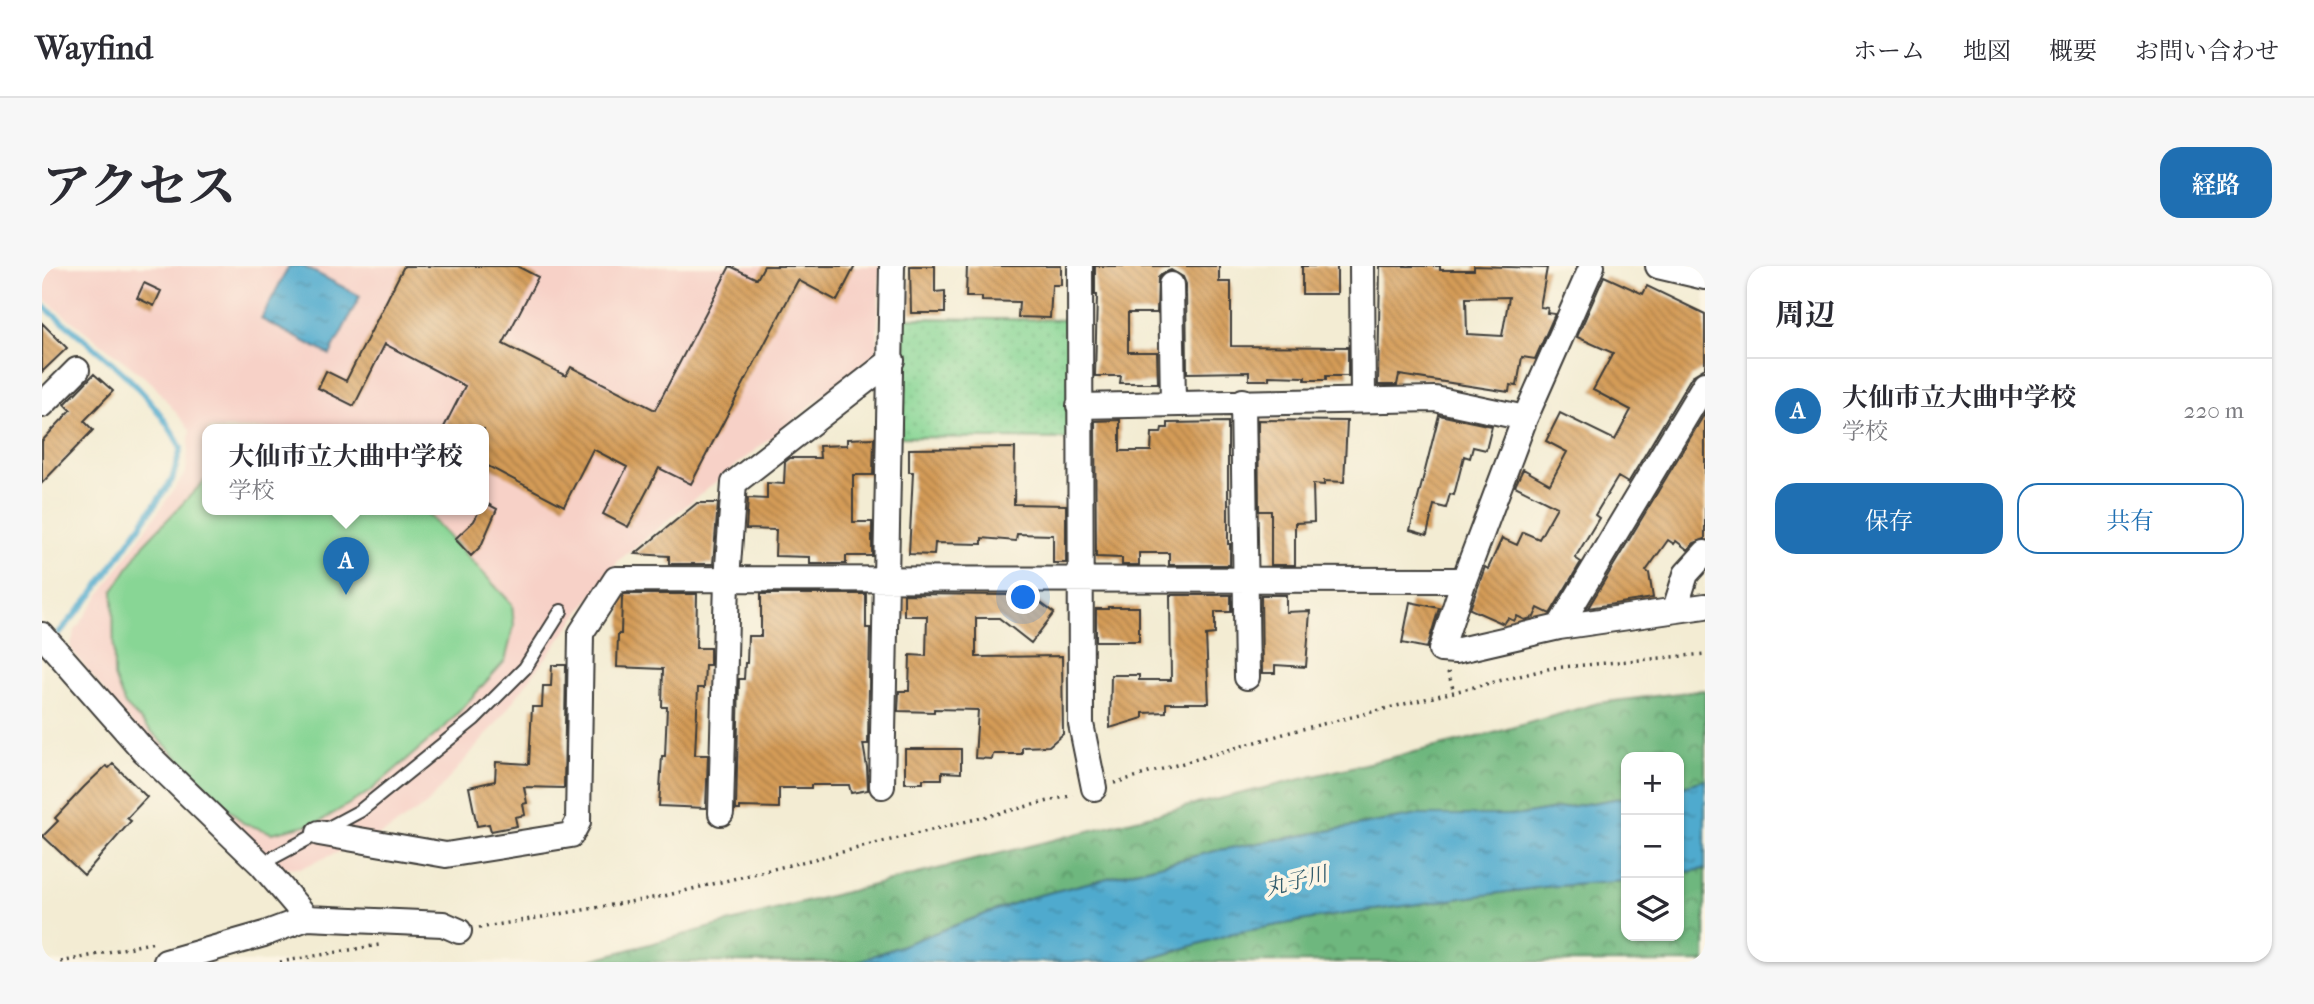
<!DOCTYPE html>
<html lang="ja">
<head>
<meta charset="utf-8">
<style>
	body { margin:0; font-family:"IM FELL French Canon","Noto Serif JP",serif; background:#f7f7f7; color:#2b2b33 }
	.controls { position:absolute; right:21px; bottom:21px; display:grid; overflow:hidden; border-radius:14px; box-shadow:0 2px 5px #0004 }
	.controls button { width:63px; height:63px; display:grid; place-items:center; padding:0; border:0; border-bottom:2px solid #e1e1e2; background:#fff; color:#2b2b33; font:35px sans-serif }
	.you { position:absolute; left:982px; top:332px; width:24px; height:24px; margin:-18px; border:5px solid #fff; border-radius:50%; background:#1a73e8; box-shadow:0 0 0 10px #1a73e833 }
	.badge { display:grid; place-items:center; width:46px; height:46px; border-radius:50%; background:#1f6fb2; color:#fff; font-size:23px; font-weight:700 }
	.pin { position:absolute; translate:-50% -58px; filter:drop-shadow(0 2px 4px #0008) }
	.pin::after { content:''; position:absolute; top:37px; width:24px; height:21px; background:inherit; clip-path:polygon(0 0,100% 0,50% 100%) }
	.popup { position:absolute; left:160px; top:158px; width:287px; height:91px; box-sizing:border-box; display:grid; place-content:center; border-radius:14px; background:#fff; filter:drop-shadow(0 2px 5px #0005); font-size:23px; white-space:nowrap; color:#7c7c81 }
	.popup b { font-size:26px; color:#2b2b33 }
	.popup::after { content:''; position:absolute; left:50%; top:100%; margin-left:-14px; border:14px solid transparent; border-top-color:#fff }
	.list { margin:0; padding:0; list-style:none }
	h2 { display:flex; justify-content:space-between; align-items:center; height:91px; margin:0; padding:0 28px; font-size:30px }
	h2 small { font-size:23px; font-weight:400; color:#7c7c81 }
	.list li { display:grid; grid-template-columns:46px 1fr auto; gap:21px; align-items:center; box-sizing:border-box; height:105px; padding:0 28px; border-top:2px solid #e1e1e2 }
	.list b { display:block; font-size:26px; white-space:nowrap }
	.list p { margin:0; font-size:23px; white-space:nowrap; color:#7c7c81 }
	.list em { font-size:23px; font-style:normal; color:#7c7c81 }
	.actions { display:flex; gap:14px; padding:21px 28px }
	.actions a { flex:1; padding:16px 0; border:2px solid #1f6fb2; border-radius:21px; text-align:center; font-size:24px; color:#1f6fb2 }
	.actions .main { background:#1f6fb2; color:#fff }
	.icon { flex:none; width:38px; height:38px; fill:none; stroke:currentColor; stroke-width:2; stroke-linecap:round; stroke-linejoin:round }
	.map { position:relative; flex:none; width:1663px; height:696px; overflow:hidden; border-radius:21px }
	header { display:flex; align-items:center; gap:42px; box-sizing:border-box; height:98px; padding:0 35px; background:#fff; border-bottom:2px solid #e1e1e2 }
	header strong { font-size:33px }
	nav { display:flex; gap:38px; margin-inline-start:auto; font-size:24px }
	.intro { display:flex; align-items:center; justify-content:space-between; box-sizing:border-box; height:168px; padding:0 42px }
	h1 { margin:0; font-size:49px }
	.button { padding:18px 32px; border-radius:21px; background:#1f6fb2; color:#fff; font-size:24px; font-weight:700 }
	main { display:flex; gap:42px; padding:0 42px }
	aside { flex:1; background:#fff; border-radius:21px; box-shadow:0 2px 5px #0004 }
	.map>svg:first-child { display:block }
	.built { fill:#f7d1c7; fill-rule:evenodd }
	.green { fill:url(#green-dots); stroke:#527958; stroke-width:2 }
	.forest { fill:url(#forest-crowns); stroke:#456a4d; stroke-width:2 }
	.pitch { fill:#88d695; stroke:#527958; stroke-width:2 }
	.water { fill:url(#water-ripples); stroke:#366375; stroke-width:2 }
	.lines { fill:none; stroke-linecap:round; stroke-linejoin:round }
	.stream { stroke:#50aace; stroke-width:6 }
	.building { fill:url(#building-back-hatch); fill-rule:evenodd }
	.lane-casing { stroke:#3c3b37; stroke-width:16 }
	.street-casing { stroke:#3c3b37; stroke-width:28 }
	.path { stroke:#3c3b37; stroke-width:3.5; stroke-dasharray:2 5; stroke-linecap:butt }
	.lane { stroke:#fff; stroke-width:12 }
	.street { stroke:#fff; stroke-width:24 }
	.labels { text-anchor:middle; stroke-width:7; stroke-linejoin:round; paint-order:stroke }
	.water-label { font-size:21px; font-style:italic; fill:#335c6c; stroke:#fcf5e5 }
</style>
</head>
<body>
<header>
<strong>Wayfind</strong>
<nav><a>ホーム</a><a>地図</a><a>概要</a><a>お問い合わせ</a></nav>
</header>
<div class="intro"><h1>アクセス</h1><a class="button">経路</a></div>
<main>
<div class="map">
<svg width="1663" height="696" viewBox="0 0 1663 696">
	<defs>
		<pattern id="green-dots" width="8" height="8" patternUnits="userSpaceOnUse" patternTransform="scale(1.75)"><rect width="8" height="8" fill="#88d695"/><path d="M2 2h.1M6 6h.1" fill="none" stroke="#75b780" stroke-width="1.8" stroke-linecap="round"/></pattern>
		<pattern id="forest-crowns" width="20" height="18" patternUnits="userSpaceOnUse" patternTransform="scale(1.75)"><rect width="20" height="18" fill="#6eb77e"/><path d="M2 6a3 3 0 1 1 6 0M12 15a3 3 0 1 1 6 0" fill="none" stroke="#5a9466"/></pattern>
		<pattern id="water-ripples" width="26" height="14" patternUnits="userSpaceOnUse" patternTransform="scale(1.75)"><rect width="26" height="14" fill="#50aace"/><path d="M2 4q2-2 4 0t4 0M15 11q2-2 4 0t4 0" fill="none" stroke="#428aa6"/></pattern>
		<pattern id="building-back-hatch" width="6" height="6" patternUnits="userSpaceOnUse" patternTransform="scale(1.75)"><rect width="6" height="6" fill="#d49b57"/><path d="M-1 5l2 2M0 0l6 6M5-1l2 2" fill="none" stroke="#ab7e47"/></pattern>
	</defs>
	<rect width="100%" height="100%" fill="#fcf5e5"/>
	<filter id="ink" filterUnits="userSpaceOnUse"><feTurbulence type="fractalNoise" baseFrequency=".0143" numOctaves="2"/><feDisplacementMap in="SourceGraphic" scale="14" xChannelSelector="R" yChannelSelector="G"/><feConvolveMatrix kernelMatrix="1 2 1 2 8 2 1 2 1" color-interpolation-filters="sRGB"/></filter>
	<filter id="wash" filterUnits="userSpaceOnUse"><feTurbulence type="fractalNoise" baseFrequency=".00686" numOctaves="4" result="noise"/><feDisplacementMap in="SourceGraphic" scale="28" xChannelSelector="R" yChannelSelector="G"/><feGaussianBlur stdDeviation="1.57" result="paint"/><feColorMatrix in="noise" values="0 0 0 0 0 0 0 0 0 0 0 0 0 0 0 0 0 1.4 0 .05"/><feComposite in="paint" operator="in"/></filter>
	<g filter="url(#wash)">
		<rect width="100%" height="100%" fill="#f3ecd3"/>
		<path class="built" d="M0,0H838L835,86L577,294L454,458L385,538L344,566L259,602L238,601L82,450L28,382L33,364L144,206L148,164L110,117L0,32ZM166,163H442V243H166Z"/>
		<path class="green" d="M860,52L1029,54L1027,173L859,171Z"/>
		<path class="forest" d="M1663,424V514L1637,521V491H1584V531L1479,549H1376L1177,584L986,632L815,696H541L744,641L1138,542L1448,468L1556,437Z
			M1663,603V696H1098L1192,667L1281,651L1502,621L1584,615V670H1637V607Z"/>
		<path class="pitch" d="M166,211V243H381L470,338L472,360L463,395L404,460L327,526L277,556L230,567L201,557L83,439L72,411L71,325L102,278Z"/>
		<path class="water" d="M247,0H261L318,30L288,89L219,53Z
			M1663,514V603L1637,607V521Z
			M1584,531V615L1502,621L1281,651L1192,667L1098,696H815L986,632L1177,584L1376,549H1479Z"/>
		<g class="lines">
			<path class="stream" d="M0,39C51,81 109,121 139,182L130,214L51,328L17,367"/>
		</g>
		<g id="blocks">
			<path class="building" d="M362,0H475L496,11L461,78L524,110L529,101L613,144L688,0L715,13L722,0H813L795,35L756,14L649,218L617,202L586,261L561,248L585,201L551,183L522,240L442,198V163H401L423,120L343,78L312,140L276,122L284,105L304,115Z
				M868,0H893V26L903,25V47H869Z
				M925,0H1019V19H1010L1008,52L976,51L977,36L940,35V31H924Z
				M1053,0H1177V16H1189V80L1306,81V110H1284V114H1263V111L1227,110V114H1207V106L1145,107L1144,18L1141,11L1129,4L1121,7L1116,12L1115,47H1086V86H1115L1116,117H1078L1079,110H1053L1055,29H1053Z
				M1260,0H1295V28H1260Z
				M1338,0H1398V4H1432V0L1505,2L1498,41L1506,42L1505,47L1513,48L1493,93L1480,91L1475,120L1468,119L1467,126L1357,109L1355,119H1336ZM1467,31L1460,70L1425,68L1424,32Z
				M1562,10L1601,28L1605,20L1663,48V102L1650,110L1586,217L1576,211L1553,249L1557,252L1533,292L1539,296L1508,348L1496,342L1492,351L1483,354L1475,350L1472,355L1466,352L1462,358L1428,343L1443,301L1446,303L1460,272L1475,279L1481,266L1497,273L1515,241L1473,220L1481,203L1508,218L1525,186L1504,175L1518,147L1573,174L1589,144L1551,124L1571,87L1535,71Z
				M102,17L119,25L112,40L95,32Z
				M0,57L25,82L0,106Z
				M52,108L71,125L42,155L51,164L0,217V175L29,144L23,138Z
				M1663,147V273L1652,277L1646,284L1634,275L1632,278L1626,274L1604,305L1607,307L1611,332L1546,342Z
				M1397,149L1450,160L1444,184L1431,181L1428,192L1422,190L1412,229L1408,228L1404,242L1392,239L1385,269L1368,264Z
				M1078,154V185H1109L1110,167H1119L1120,162H1126V157L1186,156V278H1188V299H1127V287H1097V299H1080V292L1054,291L1053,155Z
				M1216,154L1305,155L1302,216L1282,215V219L1271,218L1272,256L1253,257V299H1229V245H1217Z
				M832,172L831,209H811V256H830V290H804V298H768V291L733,290L734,264L704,263L706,232L725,233V217L742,218L743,196L748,192H778L777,180L805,179V173Z
				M973,182L972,238L1024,239V297H1011V269L975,268L974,275L940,272V278L893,277L892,289L867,288L871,206H867V183Z
				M442,236L455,243L439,280L429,290L413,273L432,255L438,243H442Z
				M655,237H676L671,298H627V290L593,288Z
				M582,328H655L654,382H668V399H663L662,422H656L653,489H666L664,542L617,540L620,490H623L625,441H620L621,403L575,401L576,368H579L580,331Z
				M719,328H824V362H828L826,478H821L825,501L826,524L809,527L807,519H769V522H737V542L698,541V544H694L697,413H702L703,397H705L706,370H719Z
				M862,328L968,329L976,335L982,328H987L1012,347L989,377L957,352H934V391L1020,390L1021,468L1007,480L980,481V488H951L950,493L933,492L936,444L892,443V446L856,445L857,425H867L868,389L884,390L885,350H862Z
				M1128,329H1189V346H1173V368L1164,369L1167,437H1124V446L1101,447V452L1068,462L1069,409H1097V414H1129Z
				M1219,329H1244V346L1268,345L1264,401L1233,399V407H1220Z
				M1368,336L1397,342L1385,382L1360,377Z
				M1066,341H1097V375H1054V343H1066Z
				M510,399H524L522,522L482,521L485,537L481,538L483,549L473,551L475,560L449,565L447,558L435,560L427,521L453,515L454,496L487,498L490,441H500L501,420H509Z
				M863,483H919V507L900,506V513H881V517H863Z
				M71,498L105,531L85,552L89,555L42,609L1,570L16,555L13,552L42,521L64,500L67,502Z"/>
		</g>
	</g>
	<g filter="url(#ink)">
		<use href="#blocks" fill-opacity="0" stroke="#3c3b37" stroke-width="2"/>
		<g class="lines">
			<defs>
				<path id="lane" d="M219,598L318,545L432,453L483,402L519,345"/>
				<path id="street" d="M1038,0L1039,458L1052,522
					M1320,0L1321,134
					M1550,0L1483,152L1422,314L1399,384L1413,385L1517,361L1663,340
					M1616,0L1663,11
					M1129,19L1131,136
					M1201,135L1205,411
					M0,139L35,104
					M1037,140L1393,133L1483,152
					M1633,343L1644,308L1663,287
					M1517,361L1663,118
					M0,369L102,485L219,598L265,652L401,658L417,665
					M840,520L850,0
					M679,547L685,313L692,217L850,94
					M277,567L404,589L529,569L536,556L539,367L574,313L1422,314
					M124,696L222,668L265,652"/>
			</defs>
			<use href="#lane" class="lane-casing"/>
			<use href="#street" class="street-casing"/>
			<path class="path" d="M1406,406L1412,426
				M1072,517L1252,465L1510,402L1663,388
				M437,662L622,630L1031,529
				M19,696L113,676
				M238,696L337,679"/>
			<use href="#lane" class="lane"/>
			<use href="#street" class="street"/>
		</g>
	</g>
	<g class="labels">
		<g class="water-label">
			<text transform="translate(1254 615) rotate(-14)" y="7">丸子川</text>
		</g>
	</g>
</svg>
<div class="controls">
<button>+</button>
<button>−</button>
<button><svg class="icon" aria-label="layers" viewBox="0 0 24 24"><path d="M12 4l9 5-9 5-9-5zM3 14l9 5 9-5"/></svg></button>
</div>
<div class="you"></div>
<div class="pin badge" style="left:304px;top:329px">A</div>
<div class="popup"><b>大仙市立大曲中学校</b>学校</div>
</div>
<aside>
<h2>周辺<small></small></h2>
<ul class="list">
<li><span class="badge">A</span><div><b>大仙市立大曲中学校</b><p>学校</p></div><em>220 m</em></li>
</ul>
<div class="actions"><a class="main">保存</a><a>共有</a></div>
</aside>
</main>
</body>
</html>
